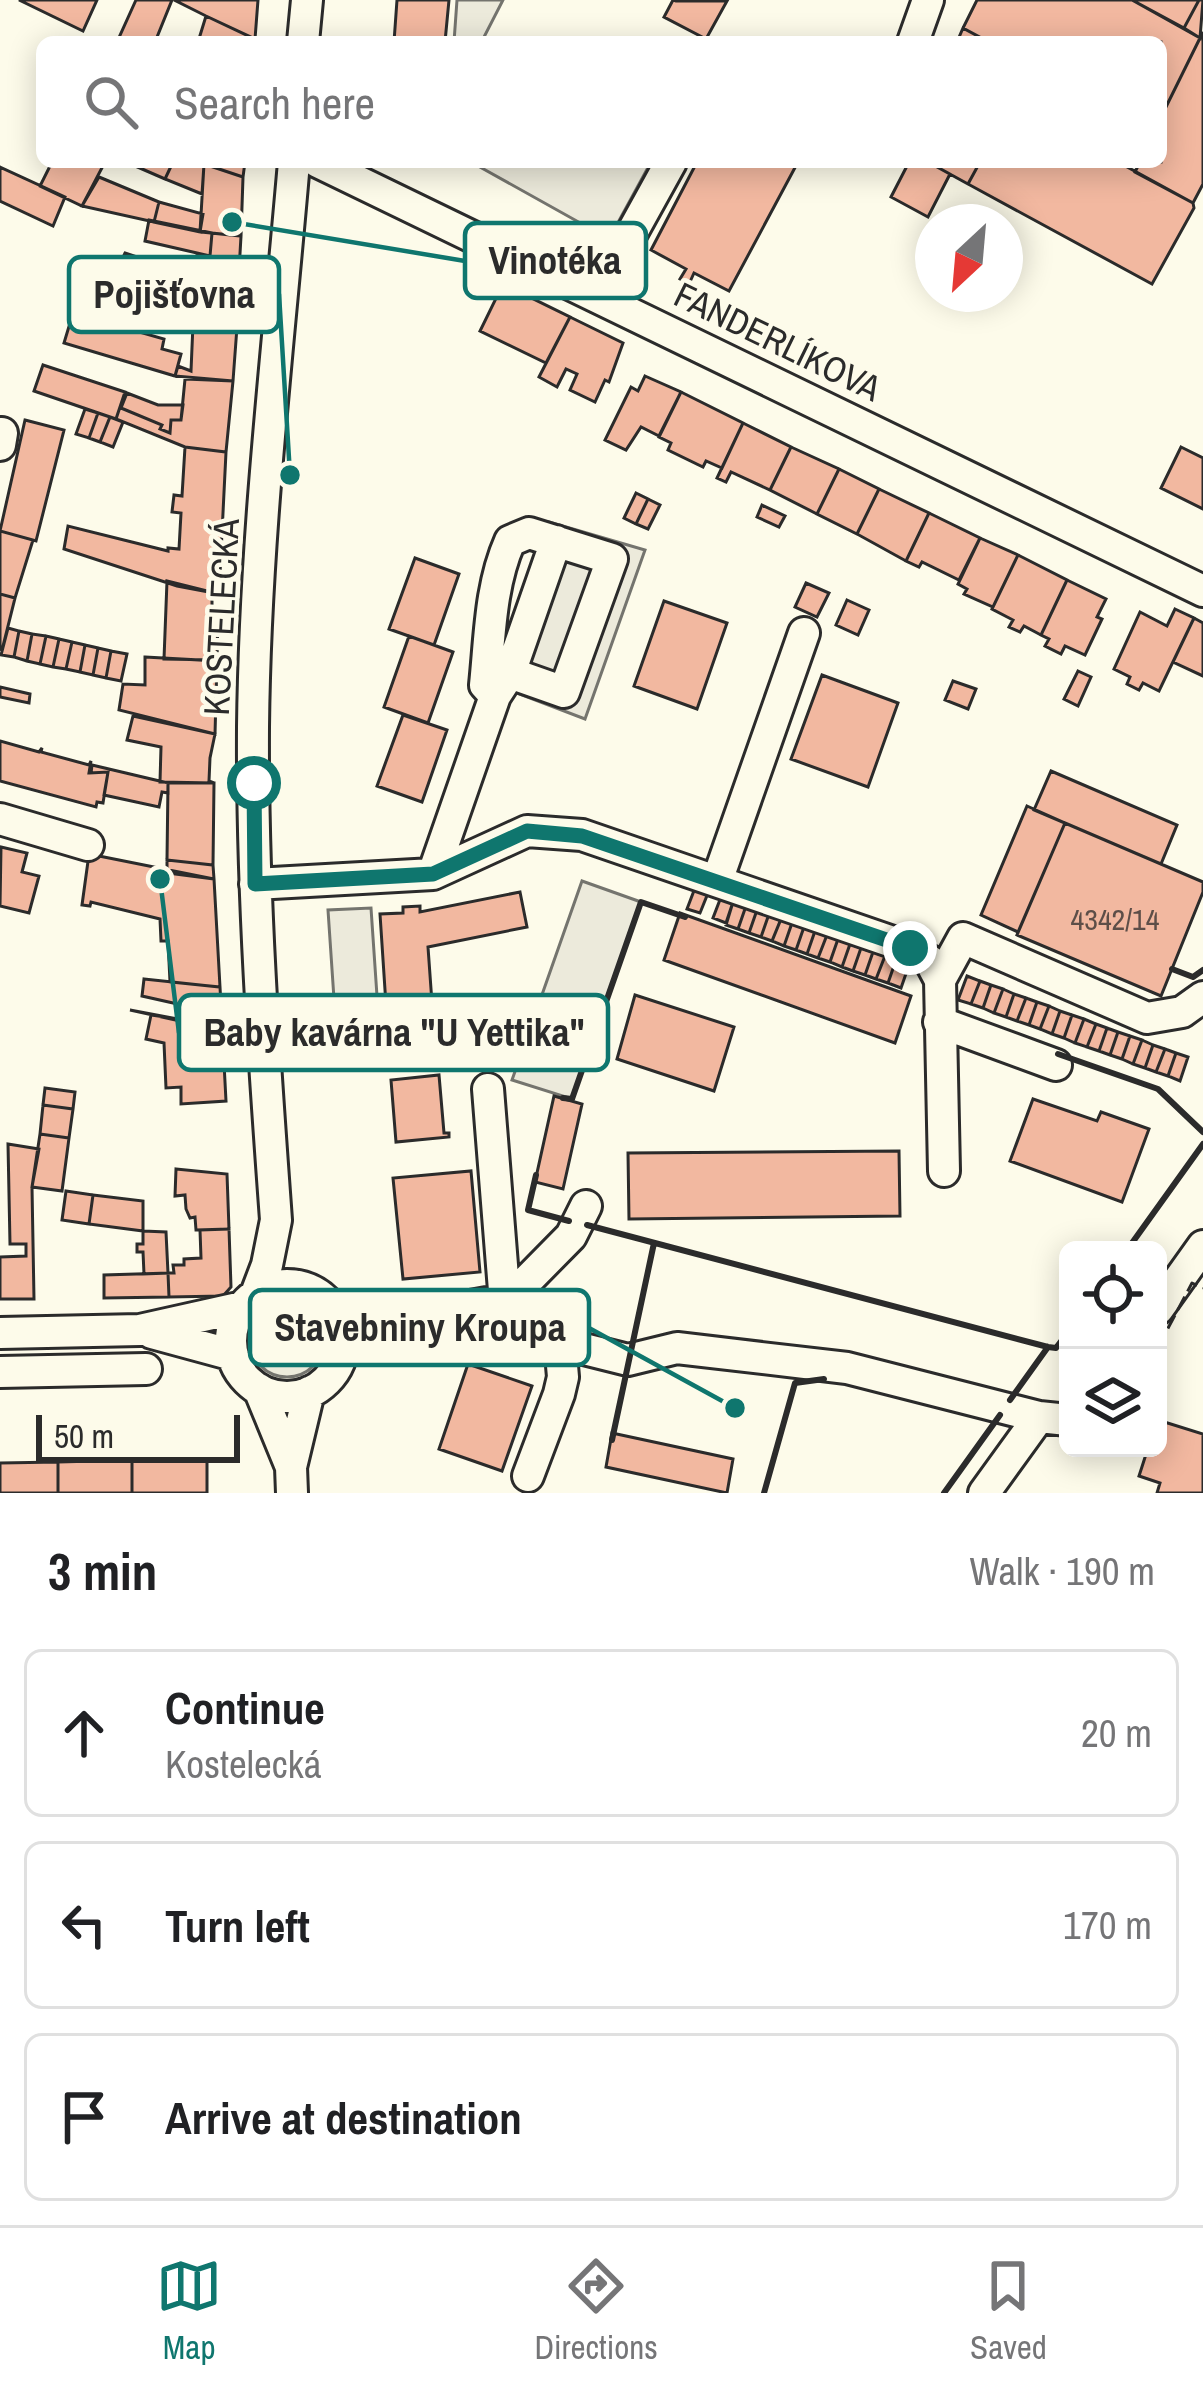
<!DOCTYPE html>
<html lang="en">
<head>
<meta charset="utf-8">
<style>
	body { margin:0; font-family:"Archivo Narrow",sans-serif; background:#f6f6f6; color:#202124 }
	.controls { position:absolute; right:36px; bottom:36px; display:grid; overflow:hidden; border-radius:18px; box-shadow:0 6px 30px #0003 }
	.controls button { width:108px; height:108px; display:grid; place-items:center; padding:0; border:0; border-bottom:3px solid #e0e0e0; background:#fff; color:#202124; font:60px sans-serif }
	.compass { position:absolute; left:915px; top:204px; width:108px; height:108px; border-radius:50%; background:#fff; box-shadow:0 6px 30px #0003; rotate:206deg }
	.scale { position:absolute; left:36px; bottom:30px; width:204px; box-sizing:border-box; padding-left:12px; border:6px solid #2b2b2b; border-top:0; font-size:33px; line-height:42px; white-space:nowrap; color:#2b2b2b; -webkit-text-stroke:9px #fdfbea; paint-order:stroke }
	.stop { position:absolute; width:36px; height:36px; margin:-27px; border:9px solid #0f766e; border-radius:50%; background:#fff }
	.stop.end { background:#0f766e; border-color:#fff; box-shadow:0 3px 12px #0008 }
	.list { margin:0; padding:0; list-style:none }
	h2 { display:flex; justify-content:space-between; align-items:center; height:156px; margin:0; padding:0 48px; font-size:51px }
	h2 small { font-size:39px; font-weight:400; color:#757577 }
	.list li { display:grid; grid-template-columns:78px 1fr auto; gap:36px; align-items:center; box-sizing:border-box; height:168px; margin:0 24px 24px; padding:0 24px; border:3px solid #e0e0e0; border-radius:18px }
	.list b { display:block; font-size:45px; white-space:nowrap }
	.list p { margin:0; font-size:39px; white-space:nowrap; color:#757577 }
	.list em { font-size:39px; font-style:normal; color:#757577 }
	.icon { flex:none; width:66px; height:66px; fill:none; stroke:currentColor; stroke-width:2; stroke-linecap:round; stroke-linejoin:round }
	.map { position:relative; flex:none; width:1203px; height:1493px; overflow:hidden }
	.search { position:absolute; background:#fff; box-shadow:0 6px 30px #0003; left:36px; right:36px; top:36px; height:132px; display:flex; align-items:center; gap:30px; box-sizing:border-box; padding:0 42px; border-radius:18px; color:#757577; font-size:45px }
	.sheet { height:732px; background:#fff }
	nav { display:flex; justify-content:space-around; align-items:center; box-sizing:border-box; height:168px; border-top:3px solid #e0e0e0; background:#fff; font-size:33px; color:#757577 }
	nav a { display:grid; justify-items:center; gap:6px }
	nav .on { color:#0f766e }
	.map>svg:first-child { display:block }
	.green { fill:#ecebdb; stroke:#74746e; stroke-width:3 }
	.parking { fill:#eceadb; stroke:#74746e; stroke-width:3 }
	.building { fill:#f2b8a0; stroke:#2b2b2b; stroke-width:3 }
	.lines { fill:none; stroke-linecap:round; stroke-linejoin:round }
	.minor-casing { stroke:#2b2b2b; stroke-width:36 }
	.minor { stroke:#fdfbea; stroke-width:30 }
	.fence { stroke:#2b2b2b; stroke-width:3; stroke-dasharray:15 6; stroke-linecap:butt }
	.wall { stroke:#2b2b2b; stroke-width:6 }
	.route { stroke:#0f766e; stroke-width:15 }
	.labels { text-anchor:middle; stroke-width:9; stroke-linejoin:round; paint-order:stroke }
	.number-label { font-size:30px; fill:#5d4e48 }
	.street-label { font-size:36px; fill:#2b2b2b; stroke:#fdfbea }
	.leader { fill:none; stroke:#0f766e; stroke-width:4.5 }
	.callout-dot { fill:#0f766e; stroke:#fdfbea; stroke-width:4.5 }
	.callout { fill:#fdfbea; stroke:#0f766e; stroke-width:4.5 }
	.callout-label { font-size:39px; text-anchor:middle; font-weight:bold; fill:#2b2b2b }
</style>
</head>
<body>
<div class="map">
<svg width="1203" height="1493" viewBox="0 0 1203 1493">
	<rect width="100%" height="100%" fill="#fdfbea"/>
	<path class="green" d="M250 1340a37 37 0 1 1 74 0a37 37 0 1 1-74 0Z"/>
	<path class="parking" d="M457,0H503L484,37L491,42H454Z
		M471,162H651L609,239Z
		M549,522L645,550L585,719L493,684Z
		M582,881L641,902L572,1099L512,1080Z
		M371,908L377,996L334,999L328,910Z"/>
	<path class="building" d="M19,0H97L83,31Z
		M136,0H172L155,42H117Z
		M174,0H258L255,39L206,16Z
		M397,0H449L445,42H394Z
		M673,0L676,1H727L706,39L664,17Z
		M977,0H1132L1200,38L1161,117V42H989L963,28Z
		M1132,0H1199L1184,28Z
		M1199,0H1203L1200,38L1184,28Z
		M206,16L255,39L254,42H198Z
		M963,28L989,42H957Z
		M1203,32V184L1193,203L1135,172L1140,162H1161V117Z
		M52,162H105L82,206L40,186Z
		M126,162H173L165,179Z
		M173,162L204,164L202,194L165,179Z
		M196,162H245L243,177L204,164Z
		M697,162H798L729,291L694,273L689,284L680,279L686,269L651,250Z
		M909,162H928L950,174L928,217L891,197Z
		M928,162H980L968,184Z
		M980,162H1118L1193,203L1194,208L1152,284L968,184Z
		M204,164L243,177L241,236L200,232Z
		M0,167L65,197L53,226L0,201Z
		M99,177L159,202L154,222L82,206Z
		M159,202L203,214L200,232L154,222Z
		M149,220L212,233L210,256L145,241Z
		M212,233L241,236L239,271L196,266L197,253L210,256Z
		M125,253L210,281L212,269L239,271L237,315L213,311L116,272Z
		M503,284L570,317L546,363L480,331Z
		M73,313L164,339L162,349L181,354L175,376L64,343Z
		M570,317L623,343L609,382L605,380L595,402L570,390L577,374L566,369L557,387L539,377Z
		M193,324L237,327L233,381L175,376L178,366L191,371Z
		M43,365L125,392L116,419L34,391Z
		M645,376L681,392L659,436L641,427L626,450L605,440L631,387L638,391Z
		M185,379L233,381L226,452L185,447L116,419L125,392L121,408L162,425L160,429L170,433L171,420H181Z
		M681,392L743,423L722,468L706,461L703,467L668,450L671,443L659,437Z
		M127,393L158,405H183L181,420H171L170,433L160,429L162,425L121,408Z
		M85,409L98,413L89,438L76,434Z
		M98,413L110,417L100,442L89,438Z
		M110,417L123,422L113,447L100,442Z
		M25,420L64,430L36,541L0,531Z
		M743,423L791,447L770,490L731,472L726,482L717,478Z
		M185,447L226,452L219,594L177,586L64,549L68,526L168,551V548L179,549L181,513L172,512L174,495L182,496Z
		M791,447L839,469L817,514L770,490Z
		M1181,447L1203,458V509L1161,488Z
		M839,469L879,489L857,534L817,514Z
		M879,489L929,513L906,561L857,534Z
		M636,493L648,499L636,524L624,518Z
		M648,499L660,505L648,529L636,524Z
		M762,505L785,516L779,527L757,517Z
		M929,513L980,538L959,580L922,562L919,567L906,561Z
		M0,531L33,540L15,598L0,594Z
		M980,538L1018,555L993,607L964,594L967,589L958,584Z
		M1018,555L1067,580L1041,635L1024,626L1020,632L1009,627L1013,620L992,609Z
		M415,558L459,574L434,645L389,629Z
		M1067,580L1106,599L1097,617L1102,619L1085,655L1065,646L1061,654L1045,646L1049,639L1041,635Z
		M167,581L219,594V597L212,596V617H218L217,660L164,659Z
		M806,583L829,593L817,617L795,607Z
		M0,594L15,598L2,650L0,649Z
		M847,600L869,610L858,635L836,625Z
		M664,601L727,623L697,709L634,686Z
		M1175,609L1194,618L1159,691L1143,683L1139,690L1127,684L1130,677L1114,669L1140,612L1167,626Z
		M1194,618L1203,623V676L1173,662Z
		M8,628L19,631L14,657L1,655Z
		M19,631L32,634L27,661L14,657Z
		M32,634L46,636L40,664L27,661Z
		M46,636L59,639L53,667L40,664Z
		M409,636L453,652L428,723L384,707Z
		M59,639L72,642L66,669L53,667Z
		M72,642L85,645L80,672L66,669Z
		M85,645L98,648L93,675L80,672Z
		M98,648L111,651L106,678L93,675Z
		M111,651L127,654L121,681L106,678Z
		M145,657L217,661L215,734L119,710L123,684L145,685Z
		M1078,671L1091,677L1078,706L1064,699Z
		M822,675L898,703L868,787L791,759Z
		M953,681L976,689L968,709L945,700Z
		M0,687L30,694L29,703L0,697Z
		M403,715L447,730L422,802L377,786Z
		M133,716L215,734L210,758L209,781L214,783L160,782L161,747L127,740Z
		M0,741L39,752L42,748L41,752L89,765L91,761L89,773L108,772L103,803L97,802L96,807L0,781Z
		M92,765L168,783V793L162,792L159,807L104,795L108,772L91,773Z
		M1051,771L1177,825L1161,864L1034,810Z
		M168,783H214L213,865L167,860Z
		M1027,806L1065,823L1018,932L981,915Z
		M1065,823L1203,882V892L1161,996L1017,935Z
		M1,847L27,853L22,872L39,876L29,913L0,906Z
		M89,854L214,879L220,987L170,982L168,941H161L160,919L91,902L90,906L82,905Z
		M167,860L213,865L214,879L167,873Z
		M695,888L708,893L700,913L687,909Z
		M520,892L527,927L428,947L432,1003L386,1005L380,914L403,913V907L420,906V912Z
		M721,897L733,902L726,923L713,918Z
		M733,902L746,906L738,929L726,925Z
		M746,906L757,910L749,933L738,929Z
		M757,910L769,914L761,937L749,933Z
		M680,913L911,996L895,1043L664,960Z
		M769,914L781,919L772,941L761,937Z
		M781,919L792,923L784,946L772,941Z
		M792,923L804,927L796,950L784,946Z
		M804,927L815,931L807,954L796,950Z
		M815,931L827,935L818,958L807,954Z
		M827,935L838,939L830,962L818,958Z
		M838,939L850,944L842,967L830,962Z
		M850,944L861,948L853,971L842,967Z
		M861,948L873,952L865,975L853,971Z
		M873,952L885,956L876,979L865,975Z
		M885,956L896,960L888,983L876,979Z
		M896,960L909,965L901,988L888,983Z
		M967,976L980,981L971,1004L958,1000Z
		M144,979L220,987L222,1025L180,1021L130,1010L183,1020L182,1005L142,996Z
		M980,981L991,985L983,1008L971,1004Z
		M991,985L1003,989L994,1013L983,1008Z
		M1003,989L1014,994L1006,1017L994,1013Z
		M1014,994L1026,998L1017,1021L1006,1017Z
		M635,995L734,1027L714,1091L617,1059Z
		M1026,998L1037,1002L1029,1025L1017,1021Z
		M1037,1002L1049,1006L1040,1029L1029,1025Z
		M1049,1006L1060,1011L1052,1034L1040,1029Z
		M1060,1011L1072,1015L1064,1038L1052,1034Z
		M151,1015L222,1025L226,1101L181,1104V1087L166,1088L164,1043L146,1039Z
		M1072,1015L1084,1019L1075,1043L1064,1038Z
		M1084,1019L1096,1024L1087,1047L1075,1043Z
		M1096,1024L1107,1028L1099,1051L1087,1047Z
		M1107,1028L1118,1032L1110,1055L1099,1051Z
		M1118,1032L1130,1036L1122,1059L1110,1055Z
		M1130,1036L1142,1040L1133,1064L1122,1059Z
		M1142,1040L1153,1045L1145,1068L1133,1064Z
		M1153,1045L1165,1049L1156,1072L1145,1068Z
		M1165,1049L1176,1053L1168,1076L1156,1072Z
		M1176,1053L1188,1057L1180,1081L1168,1076Z
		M439,1075L444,1133H449V1137L396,1142L391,1080Z
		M45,1088L75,1092L73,1109L43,1105Z
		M554,1096L582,1104L563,1189L535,1182Z
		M1033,1099L1097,1121L1101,1112L1149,1129L1122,1202L1010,1161Z
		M43,1105L73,1109L69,1138L40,1134Z
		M40,1134L69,1138L62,1191L32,1187Z
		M8,1144L39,1149L32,1187L34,1299H0V1257L26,1256V1244H10Z
		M899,1151L900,1216L629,1219L628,1153Z
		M176,1169L227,1174L229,1229L196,1230L195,1217L190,1218L186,1209L185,1195L175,1196Z
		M471,1171L480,1272L403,1279L393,1178Z
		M66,1191L93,1195L89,1224L62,1220Z
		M93,1195L143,1201V1231L89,1224Z
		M229,1229L231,1287L223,1296L169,1297L168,1273H174L173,1265H184V1259L201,1258L200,1230Z
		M143,1231L166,1232L168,1273L144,1274L143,1252H137V1244H143Z
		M168,1273L169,1297L104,1298V1275Z
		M468,1364L532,1386L502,1471L439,1449Z
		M1158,1420L1203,1434V1493H1157L1160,1483L1139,1476L1148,1448H1158Z
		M612,1433L733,1459L727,1493L606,1467Z
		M207,1459V1493H132V1460Z
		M132,1460V1493H58V1462Z
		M58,1462V1493H0V1463Z"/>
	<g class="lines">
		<defs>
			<path id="minor" d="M303,42L307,0
				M913,42L928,0
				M318,162L1203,591
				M597,296L671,162
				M0,445L2,433
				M510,673L556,541
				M0,819L88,845
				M433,874L527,831L582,835L910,948L930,961L940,980
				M717,881L804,633
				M255,884L433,874L495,696L510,673L564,692L612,559L529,533L510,541C490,586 490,637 485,685L495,696
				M939,1022L1056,1065
				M488,1089L505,1303
				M944,1171L940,980L963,938L1147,1018L1182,1012L1203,997
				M231 1341a56 56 0 1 1 112 0a56 56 0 1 1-112 0Z
				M256,1294L267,1265L276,1220C264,1056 252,892 253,727C255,539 278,349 294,162
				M505,1303L571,1236L586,1206
				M1158,1309L1203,1246
				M341,1329L487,1303C520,1303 541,1318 560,1343L563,1377L559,1394L528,1476
				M0,1333L140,1330L243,1307
				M152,1333L233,1355
				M560,1343L628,1360L677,1348L847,1368L1039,1417L1068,1420
				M0,1372L146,1369
				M259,1389L291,1467
				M292,1493L291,1467L309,1392
				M984,1493L1039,1417"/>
		</defs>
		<use href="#minor" class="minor-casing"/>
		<use href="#minor" class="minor"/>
		<path class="fence" d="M1158,1347L1192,1283L1203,1288"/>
		<path class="wall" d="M1172,969L1193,977L1203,970
			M1058,1054L1158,1089L1203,1132
			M563,1098L572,1099L641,902L685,917
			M536,1175L528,1210L569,1221
			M587,1225L1048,1347L1056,1348L1068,1332
			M1127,1250L1203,1144
			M1010,1400L1048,1347
			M612,1440L654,1243
			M764,1493L795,1383L824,1379
			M944,1493L1000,1415"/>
	</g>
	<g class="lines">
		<path class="route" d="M254,783L255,884L433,874L527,831L582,836L910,948"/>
	</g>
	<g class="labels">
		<g class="number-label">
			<text x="1115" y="930">4342/14</text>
		</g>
		<g class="street-label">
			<text transform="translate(778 341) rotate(26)" y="13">FANDERLÍKOVA</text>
			<text transform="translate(221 617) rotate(-87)" y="13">KOSTELECKÁ</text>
		</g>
	</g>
	<path class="leader" d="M232 222L465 261M290 475L279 294M160 879L179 1033M735 1408L589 1328"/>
	<g class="callout-dot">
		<circle cx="232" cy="222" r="12"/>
		<circle cx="290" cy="475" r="12"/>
		<circle cx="160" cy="879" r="12"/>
		<circle cx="735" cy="1408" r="12"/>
	</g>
	<g class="callout">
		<rect x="465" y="223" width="181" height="75" rx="12"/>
		<rect x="69" y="257" width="210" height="75" rx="12"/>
		<rect x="179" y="995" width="429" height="75" rx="12"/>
		<rect x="250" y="1290" width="339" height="75" rx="12"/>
	</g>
	<g class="callout-label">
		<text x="555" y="274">Vinotéka</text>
		<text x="174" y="308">Pojišťovna</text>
		<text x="394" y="1046">Baby kavárna "U Yettika"</text>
		<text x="420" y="1341">Stavebniny Kroupa</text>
	</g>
</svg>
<div class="controls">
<button><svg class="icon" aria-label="locate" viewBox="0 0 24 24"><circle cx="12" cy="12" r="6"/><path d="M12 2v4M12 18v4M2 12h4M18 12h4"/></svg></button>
<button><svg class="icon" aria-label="layers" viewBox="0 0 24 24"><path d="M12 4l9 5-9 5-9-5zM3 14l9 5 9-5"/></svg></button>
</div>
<svg class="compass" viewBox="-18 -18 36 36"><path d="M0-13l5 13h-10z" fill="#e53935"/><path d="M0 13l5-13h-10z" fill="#757577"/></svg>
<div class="scale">50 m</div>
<div class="stop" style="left:254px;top:783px"></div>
<div class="stop end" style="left:910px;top:948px"></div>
<div class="search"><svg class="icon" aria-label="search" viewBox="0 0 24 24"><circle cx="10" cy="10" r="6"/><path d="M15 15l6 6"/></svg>Search here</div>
</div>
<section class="sheet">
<h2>3 min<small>Walk · 190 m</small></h2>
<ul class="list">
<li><svg class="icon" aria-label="ahead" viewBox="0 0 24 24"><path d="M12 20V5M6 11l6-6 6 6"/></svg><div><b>Continue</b><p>Kostelecká</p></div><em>20 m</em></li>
<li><svg class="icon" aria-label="left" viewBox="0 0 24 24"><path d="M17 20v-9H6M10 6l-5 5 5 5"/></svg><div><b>Turn left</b></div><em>170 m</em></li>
<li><svg class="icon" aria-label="arrive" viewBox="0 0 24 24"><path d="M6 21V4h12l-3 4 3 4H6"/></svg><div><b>Arrive at destination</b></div></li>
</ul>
</section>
<nav>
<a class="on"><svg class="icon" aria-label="map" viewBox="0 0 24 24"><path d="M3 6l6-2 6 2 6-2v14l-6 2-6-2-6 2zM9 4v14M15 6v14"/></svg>Map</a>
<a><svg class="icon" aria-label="directions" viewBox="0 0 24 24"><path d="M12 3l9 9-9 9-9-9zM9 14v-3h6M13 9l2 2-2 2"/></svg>Directions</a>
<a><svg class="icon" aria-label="saved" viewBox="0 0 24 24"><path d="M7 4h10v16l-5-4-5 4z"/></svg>Saved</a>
</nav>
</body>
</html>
